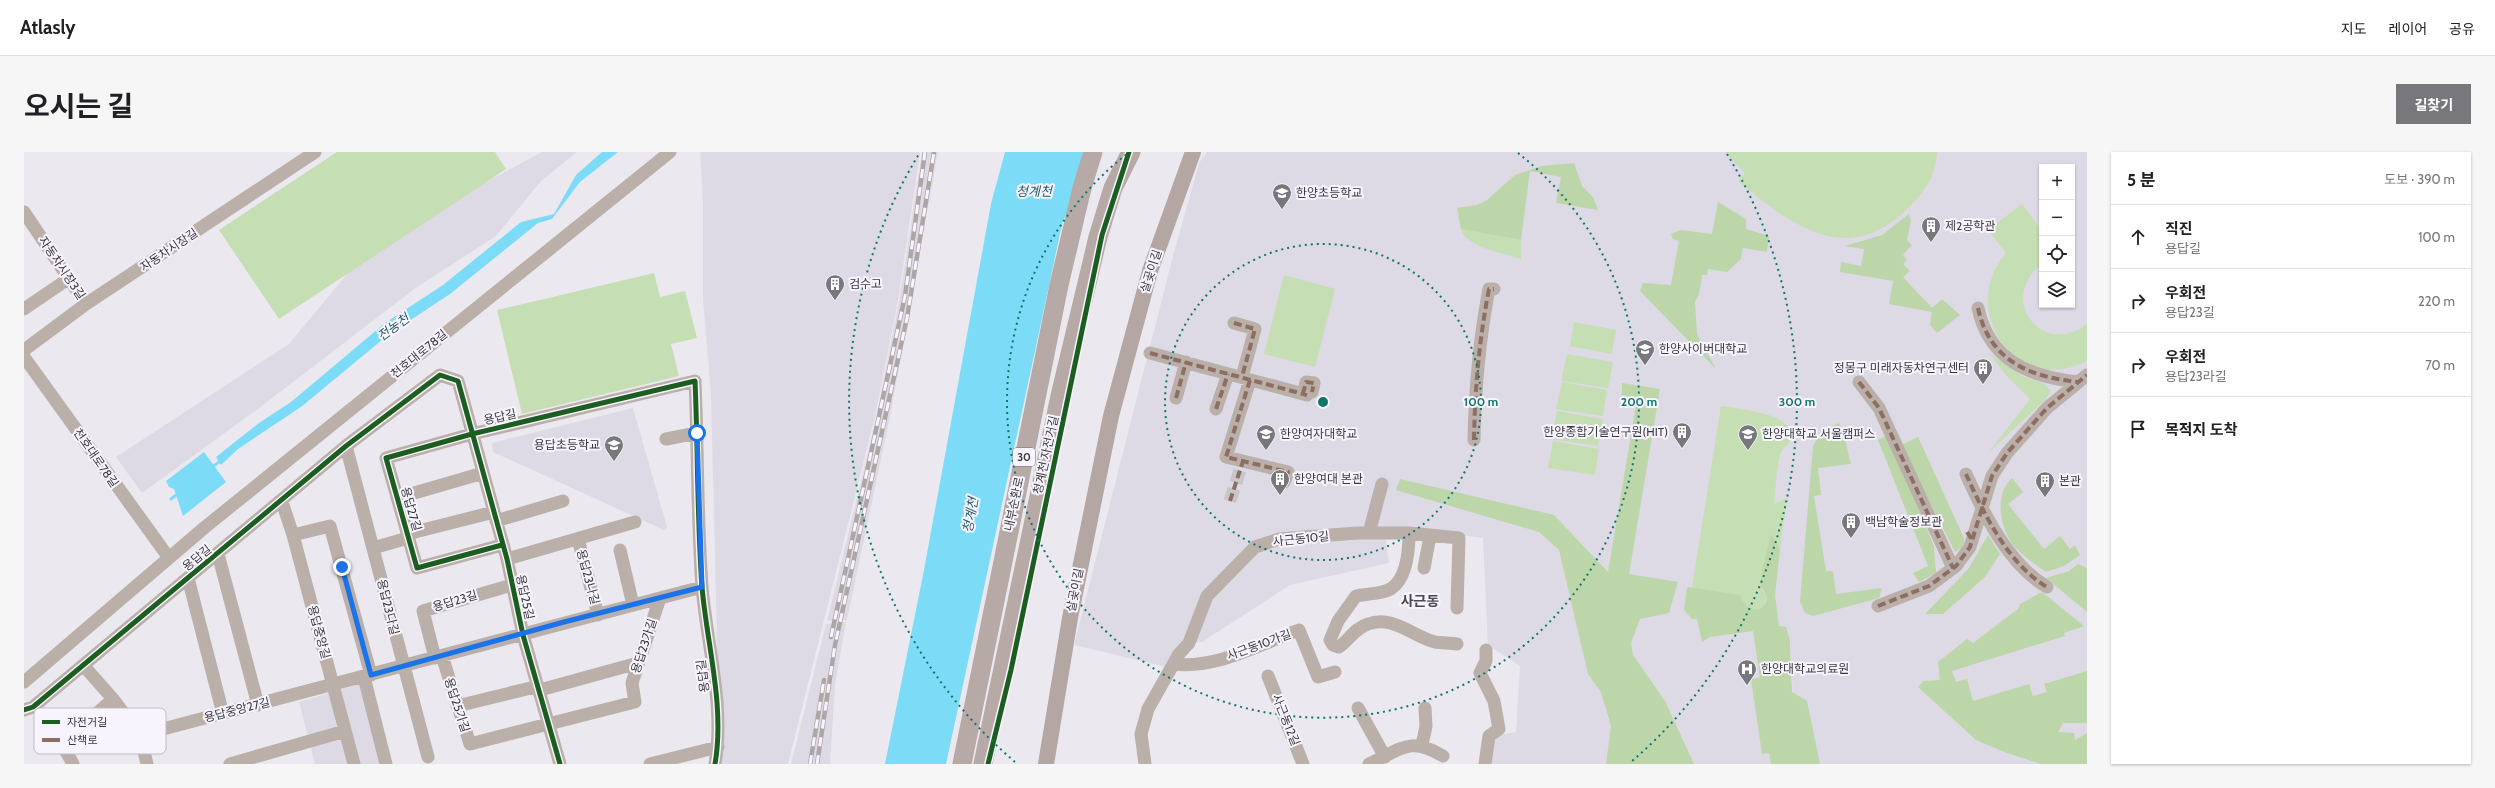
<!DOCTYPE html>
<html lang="ko">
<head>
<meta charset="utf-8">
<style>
	body { margin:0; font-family:Cabin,"Noto Sans KR",sans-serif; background:#f6f6f6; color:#202124 }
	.controls { position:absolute; right:12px; top:12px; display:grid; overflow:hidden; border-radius:0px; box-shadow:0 1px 3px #0004 }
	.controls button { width:36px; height:36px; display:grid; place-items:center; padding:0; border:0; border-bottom:1px solid #e0e0e0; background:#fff; color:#202124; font:20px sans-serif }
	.stop { position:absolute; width:12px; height:12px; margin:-9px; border:3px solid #1a73e8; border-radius:50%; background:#fff }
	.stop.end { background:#1a73e8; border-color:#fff; box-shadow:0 1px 4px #0008 }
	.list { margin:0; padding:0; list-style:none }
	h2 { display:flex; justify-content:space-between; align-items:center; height:52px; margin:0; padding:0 16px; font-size:17px }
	h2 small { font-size:13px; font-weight:400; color:#757577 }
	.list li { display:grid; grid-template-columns:26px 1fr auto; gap:12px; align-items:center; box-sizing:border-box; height:64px; padding:0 16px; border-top:1px solid #e0e0e0 }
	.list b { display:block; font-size:15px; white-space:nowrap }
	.list p { margin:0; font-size:13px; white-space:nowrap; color:#757577 }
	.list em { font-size:13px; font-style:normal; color:#757577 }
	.icon { flex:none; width:22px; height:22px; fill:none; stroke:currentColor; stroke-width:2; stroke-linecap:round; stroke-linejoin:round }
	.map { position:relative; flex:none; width:2063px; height:612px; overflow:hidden; border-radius:0px }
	header { display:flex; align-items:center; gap:24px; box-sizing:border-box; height:56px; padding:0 20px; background:#fff; border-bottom:1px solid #e0e0e0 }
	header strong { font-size:19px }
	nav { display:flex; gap:22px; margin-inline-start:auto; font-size:14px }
	.intro { display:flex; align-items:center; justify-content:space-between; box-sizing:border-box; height:96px; padding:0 24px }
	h1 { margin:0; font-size:28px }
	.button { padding:10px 18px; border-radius:0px; background:#78777b; color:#fff; font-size:14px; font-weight:700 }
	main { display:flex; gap:24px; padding:0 24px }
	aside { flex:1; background:#fff; border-radius:0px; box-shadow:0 1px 3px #0004 }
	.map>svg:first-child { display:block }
	.built { fill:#ddd9e5; fill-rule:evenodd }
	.green { fill:#c6deb3 }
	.forest { fill:#bdd6a9 }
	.water { fill:#7cdcf7 }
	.pier { fill:#ebe9ef }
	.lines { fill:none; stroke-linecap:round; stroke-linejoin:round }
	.stream { stroke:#7cdcf7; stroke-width:3 }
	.minor-tunnel { stroke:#c8c6cb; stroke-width:13; stroke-dasharray:13 6; stroke-linecap:butt }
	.minor { stroke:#bbafaa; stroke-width:13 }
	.major { stroke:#b4a6a2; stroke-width:16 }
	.highway { stroke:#b7a9a6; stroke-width:19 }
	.rail-casing { stroke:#ada6a5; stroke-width:4.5 }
	.rail { stroke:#f8f4fe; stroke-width:3; stroke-dasharray:9; stroke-linecap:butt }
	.quiet { stroke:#8d6e63; stroke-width:4; stroke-dasharray:8 4; stroke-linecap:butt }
	.cycleway-casing { stroke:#f8f4fe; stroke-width:8 }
	.cycleway { stroke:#1b5e20; stroke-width:5 }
	.route { stroke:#1a73e8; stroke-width:5 }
	.ring { fill:none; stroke:#0f766e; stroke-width:2; stroke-dasharray:2 4 }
	.labels { text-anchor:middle; stroke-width:4; stroke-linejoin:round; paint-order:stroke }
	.shield { fill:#f8f4fe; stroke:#737176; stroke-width:1 }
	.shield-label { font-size:11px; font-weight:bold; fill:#3a393c }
	.poi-label { font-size:12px; fill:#3a393c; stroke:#f8f4fe; text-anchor:start }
	.street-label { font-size:12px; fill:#3a393c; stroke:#f8f4fe }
	.water-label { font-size:13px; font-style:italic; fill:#255d6c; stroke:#f8f4fe }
	.quarter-label { font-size:14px; font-weight:bold; fill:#4a474f; stroke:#f8f4fe }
	.key { fill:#f8f4fe; stroke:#bfbcc4; stroke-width:1 }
	.key-label { font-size:11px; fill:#3a393c }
	.centre { fill:#0f766e; stroke:#f8f4fe; stroke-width:2 }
	.ring-label { font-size:12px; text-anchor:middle; font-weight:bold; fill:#0f766e; stroke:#f8f4fe; stroke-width:4; stroke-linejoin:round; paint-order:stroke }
</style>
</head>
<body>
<header>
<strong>Atlasly</strong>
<nav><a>지도</a><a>레이어</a><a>공유</a></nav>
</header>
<div class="intro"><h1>오시는 길</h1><a class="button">길찾기</a></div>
<main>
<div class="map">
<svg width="2063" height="612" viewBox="0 0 2063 612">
	<rect width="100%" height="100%" fill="#ebe9ef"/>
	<path class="built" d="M518,0H553L517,29L472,84L393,135L235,256L118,341L92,305L265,192L349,91Z
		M676,0H896L874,148L851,264L764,612H685L694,526L687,243L679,147V47Z
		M898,0H914L867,260L823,468L803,469L851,272L875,150Z
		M1183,0H2063V612H1465L1468,584L1492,580L1496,514L1464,493L1459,386L1385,376L1348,378L1362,389L1365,411L1266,433L1178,490L1165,491L1143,515L1050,493L1149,104L1175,11ZM2018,15H2048V153H2018ZM1764,483L1766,489L1770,568Z
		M609,256L643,375L640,378L469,300L468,291Z
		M822,470L811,533L806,612H767L802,472Z
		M338,531L359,612H291L275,550Z"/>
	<path class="green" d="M313,0H471L482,17L255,167L195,78Z
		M1701,0H1913C1911,26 1901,39 1883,57C1822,117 1766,72 1714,29L1721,21Z
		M1998,52L2018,79V112C1972,147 2019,207 2063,172V209C1994,245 1932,160 1982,101L1964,78Z
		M1437,77L1497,88V107C1480,101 1441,95 1437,77Z
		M630,121L636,145L661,139L673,186L647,192L655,224L498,262L473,158Z
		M1260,123L1311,137L1291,215L1240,202Z
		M1550,170L1592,178L1588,202L1546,194Z
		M1965,201L1998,224L2021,232L2027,239L2022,247L1964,301L2006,247L1981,222Z
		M1543,202L1589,210L1584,236L1537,229Z
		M1538,230L1583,238L1579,264L1532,257Z
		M1697,254C1713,257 1775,261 1766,288C1765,293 1759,296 1757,300C1752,313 1752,338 1750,352L1763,346L1756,398L1747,383L1737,432L1742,445L1741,452L1735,457H1726L1717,448L1668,436Z
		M1533,259L1579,267L1574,294L1527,287Z
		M1529,289L1575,297L1571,323L1524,316Z"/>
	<path class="forest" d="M1550,11L1558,34L1569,45L1574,58L1532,51L1537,25L1506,19L1497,88L1437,77L1433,56L1453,53L1463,48L1491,23L1517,14Z
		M1694,50L1722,67V77L1745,84L1743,100L1719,96L1717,107L1703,120L1684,117L1683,123H1678L1675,142L1671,150L1673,182L1692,217L1616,139L1619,131L1647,133L1655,89L1649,87L1647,82L1657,78L1688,82Z
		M1885,62L1887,68L1883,88L1888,93L1879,103L1883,108L1879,112L1886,119L1879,125L1908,156L1918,147L1936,163L1913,181L1906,173L1908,160L1865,152L1869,129L1816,120L1817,110L1837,114L1840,97L1821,94L1858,83Z
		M1598,231L1636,237L1605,422L1654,430L1645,461L1616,467L1607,491L1609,503L1641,549L1670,612H1582L1587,574L1577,540L1564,522L1535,398L1515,380L1372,338L1376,327L1530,363L1584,420L1613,247L1598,243Z
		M1814,271L1823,282L1820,284L1827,312L1794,316L1797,343L1790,344L1802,419H1809L1812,442L1858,436L1855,446L1789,464L1781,461L1776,450L1789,294L1795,283Z
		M1864,283L1910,394L1912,421L1895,430L1889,421L1904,414L1854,288Z
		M1894,285L1940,386V394L1931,400L1877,293Z
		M1988,326L1999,340L1984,352L2020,397L2036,384L2046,397L2051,393L2056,403L2040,414L2022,420C2011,412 1994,401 1987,390C1975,371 1971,341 1988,326Z
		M1747,382L1756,398L1751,443L1755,474L1762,475L1766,489L1768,540L1783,549L1796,612H1747L1745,601L1738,602L1727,527L1736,526L1729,479L1686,485L1678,490L1673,467H1668L1660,458L1663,435L1716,443C1718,453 1732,464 1741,452C1746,444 1738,438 1737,432C1737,416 1744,397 1747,382Z
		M1964,383L1976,402L1961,425L1919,462H1901L1945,416Z
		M2054,412L2063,416V460L2022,426L2045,419Z
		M2018,440L2060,474L2040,481L2041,484L1928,519L1932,530L1943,527L1949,549L2005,532L2009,544L2023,540L2020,532L2063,519V571H2039L2034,580L2050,581L2051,588L2063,581V612H2017L1983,601L1952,588L1894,535L1899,529L1916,528L1914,510L1943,487L1949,491L1994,457L1996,452Z"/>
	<path class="water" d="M578,0H594L556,30L528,67L514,71L426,142L364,183L277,255L214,297L197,313L192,305L235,271L267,250L361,171L419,133L497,70L530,62L552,23Z
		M981,0H1072L1039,69L922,612H861L900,418L967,52Z
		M180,300L202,330L159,364L150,337L145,335L142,329Z"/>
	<path class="pier" d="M1037,77H1039L981,348Z"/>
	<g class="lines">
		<path class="stream" d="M188,315L198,308
			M147,347L155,341"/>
		<path class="minor-tunnel" d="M1206,349L1219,309"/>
		<path class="minor" d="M0,60L62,152
			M1954,156C1965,208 2005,225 2054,230
			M0,157L44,127
			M1210,171L1231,177L1218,225
			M0,198L62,152L291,0
			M1126,201L1283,243
			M0,205L145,406
			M1226,228L1202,305L1264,320L1260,330
			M1835,230L1855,256L1929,416
			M1279,242L1282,230L1290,231L1288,240
			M1152,246L1162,210
			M1192,257L1204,222
			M642,287L673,281
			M1450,288C1451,235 1455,189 1465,137H1470
			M322,294L404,605
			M1942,322C1960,362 1984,412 2023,435
			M373,346L459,321
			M258,350L269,383L330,612
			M472,369L539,349
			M1345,381L1358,332
			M1385,381C1385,397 1383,425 1368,436C1360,442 1342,442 1332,444L1314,469L1306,488L1309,493L1315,495C1325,488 1331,476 1344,472C1369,463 1388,484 1411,490C1418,491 1426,491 1433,492
			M383,382L470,360
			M269,383L306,374L347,523
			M554,387L574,463
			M478,393L393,416L362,306L448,282L671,229C674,297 673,366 678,435C683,493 701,554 691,612
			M349,396L384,386
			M596,398L609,453
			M194,402L234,553
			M483,407L611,370
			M1400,416L1406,384
			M164,426L199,562
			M1854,454L1905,434L1932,414L1946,395L1968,324L1983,301L2023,256L2063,223
			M418,504L446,592L611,550L608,531L636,446
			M411,506L399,459L488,433
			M1150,512C1193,517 1236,492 1275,478L1294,525L1311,520
			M59,513L89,547L116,583L123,612
			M1244,524L1279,612
			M340,525L362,612
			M0,530L180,376L646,0
			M516,538L614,511
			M433,554L515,534
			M1334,556L1361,605
			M0,558L9,555L322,294L416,223L434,229L483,407L499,483L536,612
			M116,583L678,435
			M1398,593L1402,574L1401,556
			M49,612L38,592L89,547
			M206,612L321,579
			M626,612L694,595
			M1121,612L1117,582L1124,557L1155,502L1165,491L1183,444L1231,395L1255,387L1333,381H1385L1435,386L1433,456
			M1345,612C1378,597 1385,584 1419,604
			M1461,612L1465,584L1475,577L1470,549L1456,521L1462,509V498"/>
		<path class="major" d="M1022,612L1046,466L1087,264L1126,119L1169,0"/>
		<path class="highway" d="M938,612L1035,133L1058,36L1069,0
			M959,612L1036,244L1074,85L1089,36L1107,0"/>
		<defs>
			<path id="rail" d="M807,485L881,144L901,0
				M786,612L800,528
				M793,612L811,493L883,166L910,0"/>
		</defs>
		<use href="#rail" class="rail-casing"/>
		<use href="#rail" class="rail"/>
		<path class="quiet" d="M1954,156C1965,208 2005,225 2054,230
			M1210,171L1231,177L1218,225
			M1126,201L1283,243
			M1226,228L1202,305L1264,320L1260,330
			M1835,230L1855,256L1929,416
			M1279,242L1282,230L1290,231L1288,240
			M1152,246L1162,210
			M1192,257L1204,222
			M1450,288C1451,235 1455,189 1465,137H1470
			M1942,322C1960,362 1984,412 2023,435
			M1206,349L1219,309
			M1943,380L1949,389
			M1854,454L1905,434L1932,414L1946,395L1968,324L1983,301L2023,256L2063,223"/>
		<defs>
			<path id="cycleway" d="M478,393L393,416L362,306L448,282L671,229C674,297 673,366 678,435C683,493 701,554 691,612
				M0,558L9,555L322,294L416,223L434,229L483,407L499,483L536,612
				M964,612L987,518L1078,83L1105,0"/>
		</defs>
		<use href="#cycleway" class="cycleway-casing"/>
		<use href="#cycleway" class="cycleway"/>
	</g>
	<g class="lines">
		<path class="route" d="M318,415L347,523L540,470L678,435L673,281"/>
	</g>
	<g class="ring">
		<circle cx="1299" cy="250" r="158"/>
		<path d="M1494 1A316 316 0 1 1 1104 1"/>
		<path d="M991 610A474 474 0 0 1 895 2M1703 2A474 474 0 0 1 1607 610"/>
	</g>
	<defs>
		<symbol id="school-pin" viewBox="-11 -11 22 30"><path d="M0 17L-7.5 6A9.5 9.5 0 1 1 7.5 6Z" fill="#78777b" stroke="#f8f4fe"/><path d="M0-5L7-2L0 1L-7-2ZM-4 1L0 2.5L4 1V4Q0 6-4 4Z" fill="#fff"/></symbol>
		<symbol id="building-pin" viewBox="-11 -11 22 30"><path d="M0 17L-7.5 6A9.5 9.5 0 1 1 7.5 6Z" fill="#78777b" stroke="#f8f4fe"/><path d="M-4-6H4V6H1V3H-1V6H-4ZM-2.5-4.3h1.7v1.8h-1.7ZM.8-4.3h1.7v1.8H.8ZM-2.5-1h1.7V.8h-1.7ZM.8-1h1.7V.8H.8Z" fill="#fff"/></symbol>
		<symbol id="university-pin" viewBox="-11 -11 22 30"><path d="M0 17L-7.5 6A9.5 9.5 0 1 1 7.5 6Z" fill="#78777b" stroke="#f8f4fe"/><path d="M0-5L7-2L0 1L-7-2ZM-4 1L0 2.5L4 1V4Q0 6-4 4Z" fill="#fff"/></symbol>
		<symbol id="hospital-pin" viewBox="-11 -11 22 30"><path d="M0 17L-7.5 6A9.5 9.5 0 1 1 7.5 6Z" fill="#78777b" stroke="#f8f4fe"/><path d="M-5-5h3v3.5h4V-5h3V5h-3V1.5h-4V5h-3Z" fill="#fff"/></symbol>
	</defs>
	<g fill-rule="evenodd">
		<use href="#school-pin" x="1247" y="30" width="22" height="30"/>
		<use href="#building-pin" x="1896" y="63" width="22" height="30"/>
		<use href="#building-pin" x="800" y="121" width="22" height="30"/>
		<use href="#university-pin" x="1610" y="186" width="22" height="30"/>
		<use href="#building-pin" x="1948" y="205" width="22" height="30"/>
		<use href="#building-pin" x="1647" y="269" width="22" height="30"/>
		<use href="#university-pin" x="1231" y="271" width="22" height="30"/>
		<use href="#university-pin" x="1713" y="271" width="22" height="30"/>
		<use href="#school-pin" x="579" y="282" width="22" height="30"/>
		<use href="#building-pin" x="1245" y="316" width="22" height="30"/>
		<use href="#building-pin" x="2010" y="318" width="22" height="30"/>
		<use href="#building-pin" x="1816" y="359" width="22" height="30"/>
		<use href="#hospital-pin" x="1712" y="506" width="22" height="30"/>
	</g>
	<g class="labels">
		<rect class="shield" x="989" y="296" width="22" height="18" rx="3"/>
		<g class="shield-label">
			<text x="1000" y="309">30</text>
		</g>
		<g class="poi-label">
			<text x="1272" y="45">한양초등학교</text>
			<text x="1921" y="78">제2공학관</text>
			<text x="825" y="136">검수고</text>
			<text x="1635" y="201">한양사이버대학교</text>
			<text x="1945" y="220" text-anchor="end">정몽구 미래자동차연구센터</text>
			<text x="1644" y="284" text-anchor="end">한양종합기술연구원(HIT)</text>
			<text x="1256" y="286">한양여자대학교</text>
			<text x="1738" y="286">한양대학교 서울캠퍼스</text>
			<text x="576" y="297" text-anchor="end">용답초등학교</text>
			<text x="1270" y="331">한양여대 본관</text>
			<text x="2035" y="333">본관</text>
			<text x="1841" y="374">백남학술정보관</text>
			<text x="1737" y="521">한양대학교의료원</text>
		</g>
		<g class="street-label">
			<text transform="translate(145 98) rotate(-34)" y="4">자동차시장길</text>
			<text transform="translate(38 116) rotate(56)" y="4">자동차시장3길</text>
			<text transform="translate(1127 119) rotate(-72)" y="4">살곶이길</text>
			<text transform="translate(395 202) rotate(-39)" y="4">천호대로78길</text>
			<text transform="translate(476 265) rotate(-13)" y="4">용답길</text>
			<text transform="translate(1022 303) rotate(-78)" y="4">청계천 자전거길</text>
			<text transform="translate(72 306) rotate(55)" y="4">천호대로78길</text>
			<text transform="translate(990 352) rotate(-78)" y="4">내부순환로</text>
			<text transform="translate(387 357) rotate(74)" y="4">용답27길</text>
			<text transform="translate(1277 387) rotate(-6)" y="4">사근동10길</text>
			<text transform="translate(173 406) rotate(-39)" y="4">용답길</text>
			<text transform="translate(564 425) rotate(75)" y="4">용답23나길</text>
			<text transform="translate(1051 438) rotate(-79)" y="4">살곶이길</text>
			<text transform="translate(501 445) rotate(78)" y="4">용답25길</text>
			<text transform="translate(431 449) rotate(-16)" y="4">용답23길</text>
			<text transform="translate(364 455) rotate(76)" y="4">용답23다길</text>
			<text transform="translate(295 480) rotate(75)" y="4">용답중앙길</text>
			<text transform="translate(1235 493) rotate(-20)" y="4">사근동10가길</text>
			<text transform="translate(620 494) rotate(-72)" y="4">용답23가길</text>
			<text transform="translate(679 524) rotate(-97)" y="4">용답길</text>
			<text transform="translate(433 553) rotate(72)" y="4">용답25가길</text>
			<text transform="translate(213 558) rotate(-14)" y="4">용답중앙27길</text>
			<text transform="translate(1262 568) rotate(68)" y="4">사근동12길</text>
		</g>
		<g class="water-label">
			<text x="1010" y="44">청계천</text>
			<text transform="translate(369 175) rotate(-36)" y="5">전농천</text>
			<text transform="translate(946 363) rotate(-80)" y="5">청계천</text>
		</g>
		<g class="quarter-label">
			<text x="1396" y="454">사근동</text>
		</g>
	</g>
	<rect x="10" y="556" width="132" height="46" rx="6" class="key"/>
	<rect x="18" y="568" width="18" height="4" fill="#1b5e20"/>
	<rect x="18" y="586" width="18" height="4" fill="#8d6e63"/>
	<g class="key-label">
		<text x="43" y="574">자전거길</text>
		<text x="43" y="592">산책로</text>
	</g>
	<circle cx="1299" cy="250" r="6" class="centre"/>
	<g class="ring-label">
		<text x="1457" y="254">100 m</text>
		<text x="1615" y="254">200 m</text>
		<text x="1773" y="254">300 m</text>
	</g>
</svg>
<div class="controls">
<button>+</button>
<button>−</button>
<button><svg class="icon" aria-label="locate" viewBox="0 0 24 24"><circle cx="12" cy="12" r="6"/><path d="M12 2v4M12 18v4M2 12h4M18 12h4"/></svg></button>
<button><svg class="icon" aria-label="layers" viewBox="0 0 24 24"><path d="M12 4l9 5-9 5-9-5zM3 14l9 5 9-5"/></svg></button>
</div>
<div class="stop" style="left:673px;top:281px"></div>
<div class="stop end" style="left:318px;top:415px"></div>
</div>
<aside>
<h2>5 분<small>도보 · 390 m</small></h2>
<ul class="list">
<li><svg class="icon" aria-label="ahead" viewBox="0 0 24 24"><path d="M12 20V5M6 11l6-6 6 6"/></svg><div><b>직진</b><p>용답길</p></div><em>100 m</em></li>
<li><svg class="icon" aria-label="right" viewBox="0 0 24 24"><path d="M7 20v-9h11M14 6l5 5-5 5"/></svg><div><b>우회전</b><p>용답23길</p></div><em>220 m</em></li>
<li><svg class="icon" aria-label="right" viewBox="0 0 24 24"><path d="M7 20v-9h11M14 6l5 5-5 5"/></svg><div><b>우회전</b><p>용답23라길</p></div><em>70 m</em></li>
<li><svg class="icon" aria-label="arrive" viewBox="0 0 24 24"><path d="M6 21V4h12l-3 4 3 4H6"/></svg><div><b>목적지 도착</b></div></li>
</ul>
</aside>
</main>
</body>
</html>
